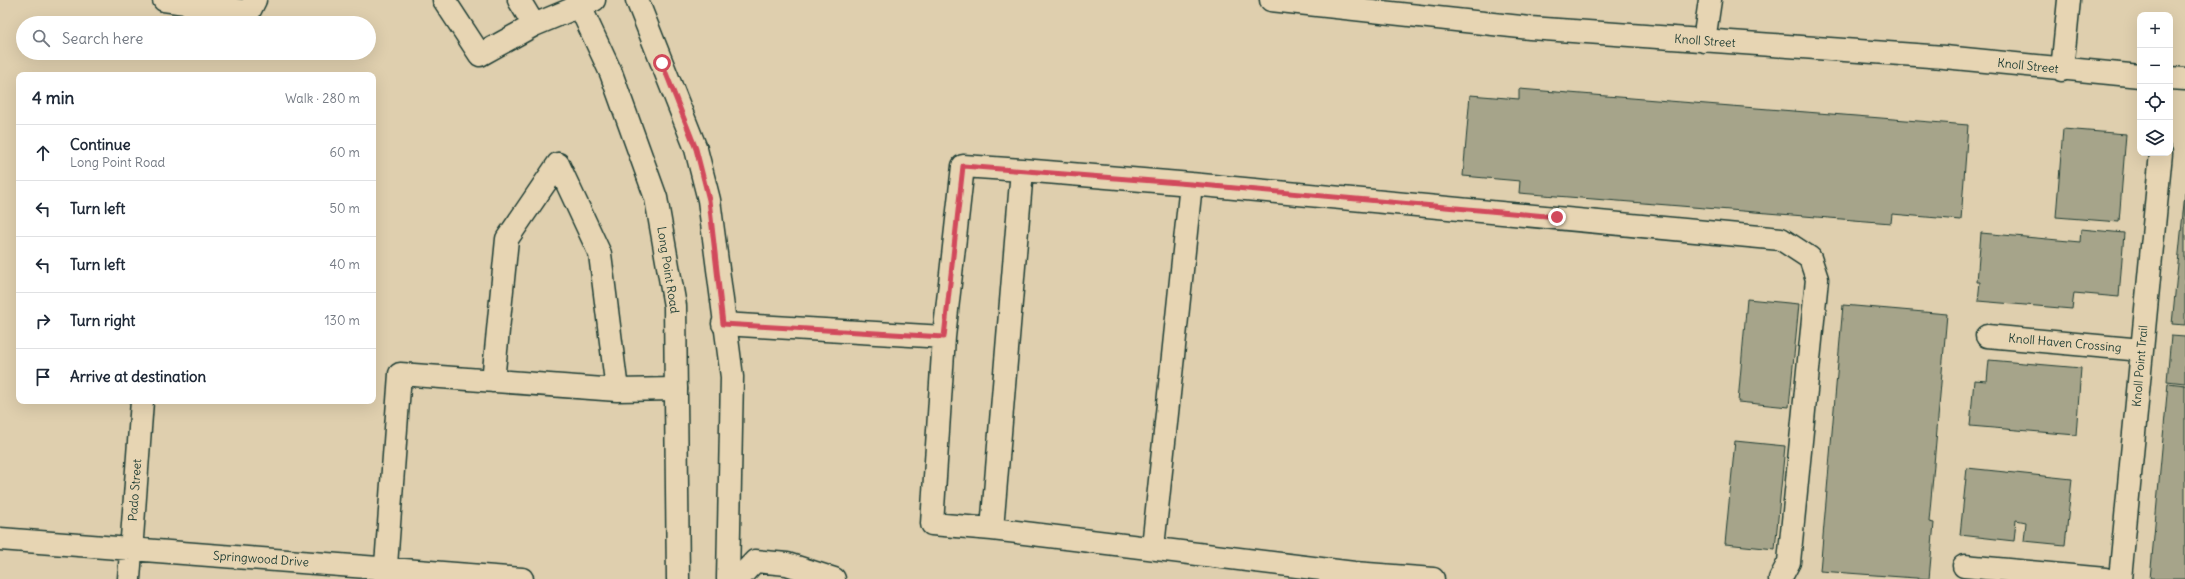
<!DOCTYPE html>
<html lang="en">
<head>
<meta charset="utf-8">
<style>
	body { margin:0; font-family:Delius,sans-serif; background:#f6f6f7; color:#1f2937 }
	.controls { position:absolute; right:12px; top:12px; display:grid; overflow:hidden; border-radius:8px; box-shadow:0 4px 16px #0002 }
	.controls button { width:36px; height:36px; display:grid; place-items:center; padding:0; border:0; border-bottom:1px solid #e0e1e3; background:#fff; color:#1f2937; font:20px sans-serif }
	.stop { position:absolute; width:12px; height:12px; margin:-9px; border:3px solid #d1495b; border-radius:50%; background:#fff }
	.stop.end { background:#d1495b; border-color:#fff; box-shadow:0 1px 4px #0008 }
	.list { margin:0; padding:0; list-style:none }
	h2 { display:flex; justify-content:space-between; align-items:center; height:52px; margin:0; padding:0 16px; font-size:17px }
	h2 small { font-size:13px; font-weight:400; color:#747a83 }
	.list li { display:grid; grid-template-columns:26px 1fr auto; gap:12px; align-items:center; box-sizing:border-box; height:56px; padding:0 16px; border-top:1px solid #e0e1e3 }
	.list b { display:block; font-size:15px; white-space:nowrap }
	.list p { margin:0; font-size:13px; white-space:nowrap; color:#747a83 }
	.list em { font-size:13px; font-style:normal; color:#747a83 }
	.icon { flex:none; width:22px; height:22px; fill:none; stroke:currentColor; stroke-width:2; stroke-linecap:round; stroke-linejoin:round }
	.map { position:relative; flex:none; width:2185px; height:579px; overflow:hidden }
	.search { position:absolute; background:#fff; box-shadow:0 4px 16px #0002; left:16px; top:16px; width:360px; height:44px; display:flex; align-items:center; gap:10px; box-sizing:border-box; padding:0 14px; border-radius:22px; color:#747a83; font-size:15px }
	.panel { position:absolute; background:#fff; box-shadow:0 4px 16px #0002; left:16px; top:72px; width:360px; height:332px; border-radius:8px }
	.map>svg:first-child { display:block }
	.building { fill:#a6a48a; stroke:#1f3d34 }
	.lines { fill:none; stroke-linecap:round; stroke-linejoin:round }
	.minor-casing { stroke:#1f3d34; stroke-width:25 }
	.major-casing { stroke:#1f3d34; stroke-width:25 }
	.minor { stroke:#e7d5b3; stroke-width:22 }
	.major { stroke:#e7d5b3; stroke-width:22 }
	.route { stroke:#d1495b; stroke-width:5 }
	.labels { text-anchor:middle; stroke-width:3; stroke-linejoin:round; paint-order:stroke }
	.street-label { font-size:12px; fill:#1f3d34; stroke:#e7d5b3 }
</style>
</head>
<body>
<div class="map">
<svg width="2185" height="579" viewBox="0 0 2185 579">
	<rect width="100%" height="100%" fill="#dfcfae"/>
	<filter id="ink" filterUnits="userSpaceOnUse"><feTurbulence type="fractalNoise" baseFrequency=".025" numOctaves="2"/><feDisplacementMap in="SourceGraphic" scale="8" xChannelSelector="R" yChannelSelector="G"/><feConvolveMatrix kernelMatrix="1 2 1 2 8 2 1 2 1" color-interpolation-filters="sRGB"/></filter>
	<g filter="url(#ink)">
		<path class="building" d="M1519,89L1968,125L1961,220L1892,214L1891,223L1519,193L1520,181L1463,176L1470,95L1519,99Z
			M2063,129L2126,134L2119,222L2056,217Z
			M2185,193V325L2172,324Z
			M2081,229L2124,233L2119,297L2074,293L2072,309L1978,301L1980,282H1977L1981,233L2080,242Z
			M1747,299L1799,304L1789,407L1738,402Z
			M1843,305L1947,314L1929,522L1934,523L1929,579L1820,571Z
			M2171,336L2185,337V383L2167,381Z
			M1989,360L2081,368L2076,435L1970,426L1974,380L1987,381Z
			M2168,383L2185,385V579H2150Z
			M1735,441L1785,446L1775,549L1725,544Z
			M1967,468L2072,479L2065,545L2024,541L2026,522L2016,520L2014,541L1960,535Z"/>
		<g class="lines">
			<defs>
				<path id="minor" d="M164,0L249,12L255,0
					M444,0L480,55L534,25
					M519,0L534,25L594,0
					M1271,0L1530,28L1944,57L2140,76
					M1704,41L1710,0
					M2062,70L2069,0
					M2170,78L2185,79
					M558,164L600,254L617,390L676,389
					M723,324L944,337
					M1987,336L2142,350
					M493,381L507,239L558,164
					M992,529L932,524L944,337L963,166L1022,170
					M0,539L522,579
					M1153,547L1191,184
					M1964,566L2105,579
					M129,579L142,401
					M385,579L400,374L617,390
					M738,579L755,561L787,564L834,579
					M1433,579L1354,573L992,529L1022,170L1191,184L1781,239L1810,258L1817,279L1789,562L1780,579
					M2120,579L2161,153"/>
				<path id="major" d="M577,0L611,73L656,198L675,306L678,579
					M637,0L696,149L709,200L732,377L728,579"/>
			</defs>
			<use href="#minor" class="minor-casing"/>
			<use href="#major" class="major-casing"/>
			<use href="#minor" class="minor"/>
			<use href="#major" class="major"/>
		</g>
	</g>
	<g class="lines" filter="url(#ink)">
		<path class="route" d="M662,63L696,149L709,200L723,324L944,337L963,166L1191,184L1557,217"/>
	</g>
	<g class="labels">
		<g class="street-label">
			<text transform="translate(1705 41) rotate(4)" y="4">Knoll Street</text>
			<text transform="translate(2028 66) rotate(6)" y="4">Knoll Street</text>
			<text transform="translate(668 270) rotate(81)" y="4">Long Point Road</text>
			<text transform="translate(2065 343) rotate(5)" y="4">Knoll Haven Crossing</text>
			<text transform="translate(2140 366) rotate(-85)" y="4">Knoll Point Trail</text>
			<text transform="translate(135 490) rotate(-86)" y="4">Pado Street</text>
			<text transform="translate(261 559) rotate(4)" y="4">Springwood Drive</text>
		</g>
	</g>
</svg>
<div class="controls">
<button>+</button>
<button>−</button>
<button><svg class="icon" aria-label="locate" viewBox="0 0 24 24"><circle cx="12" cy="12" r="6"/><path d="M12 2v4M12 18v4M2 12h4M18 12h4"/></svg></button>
<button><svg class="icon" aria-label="layers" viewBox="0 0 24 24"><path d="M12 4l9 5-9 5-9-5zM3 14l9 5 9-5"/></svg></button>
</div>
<div class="stop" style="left:662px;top:63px"></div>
<div class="stop end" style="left:1557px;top:217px"></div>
<div class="search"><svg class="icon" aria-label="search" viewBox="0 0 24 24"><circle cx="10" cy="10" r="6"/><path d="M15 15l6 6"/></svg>Search here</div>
<section class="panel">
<h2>4 min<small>Walk · 280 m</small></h2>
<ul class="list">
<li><svg class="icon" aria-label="ahead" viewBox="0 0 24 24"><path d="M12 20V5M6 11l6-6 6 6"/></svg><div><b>Continue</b><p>Long Point Road</p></div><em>60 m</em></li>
<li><svg class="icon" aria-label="left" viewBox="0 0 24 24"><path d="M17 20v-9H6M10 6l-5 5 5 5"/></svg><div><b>Turn left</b></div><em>50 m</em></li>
<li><svg class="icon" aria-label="left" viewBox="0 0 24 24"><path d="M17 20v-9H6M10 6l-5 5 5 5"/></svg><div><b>Turn left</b></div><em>40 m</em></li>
<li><svg class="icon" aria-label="right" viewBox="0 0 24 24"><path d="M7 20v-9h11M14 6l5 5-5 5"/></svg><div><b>Turn right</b></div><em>130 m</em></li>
<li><svg class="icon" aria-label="arrive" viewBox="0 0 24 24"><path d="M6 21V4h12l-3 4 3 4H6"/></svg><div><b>Arrive at destination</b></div></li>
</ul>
</section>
</div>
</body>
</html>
